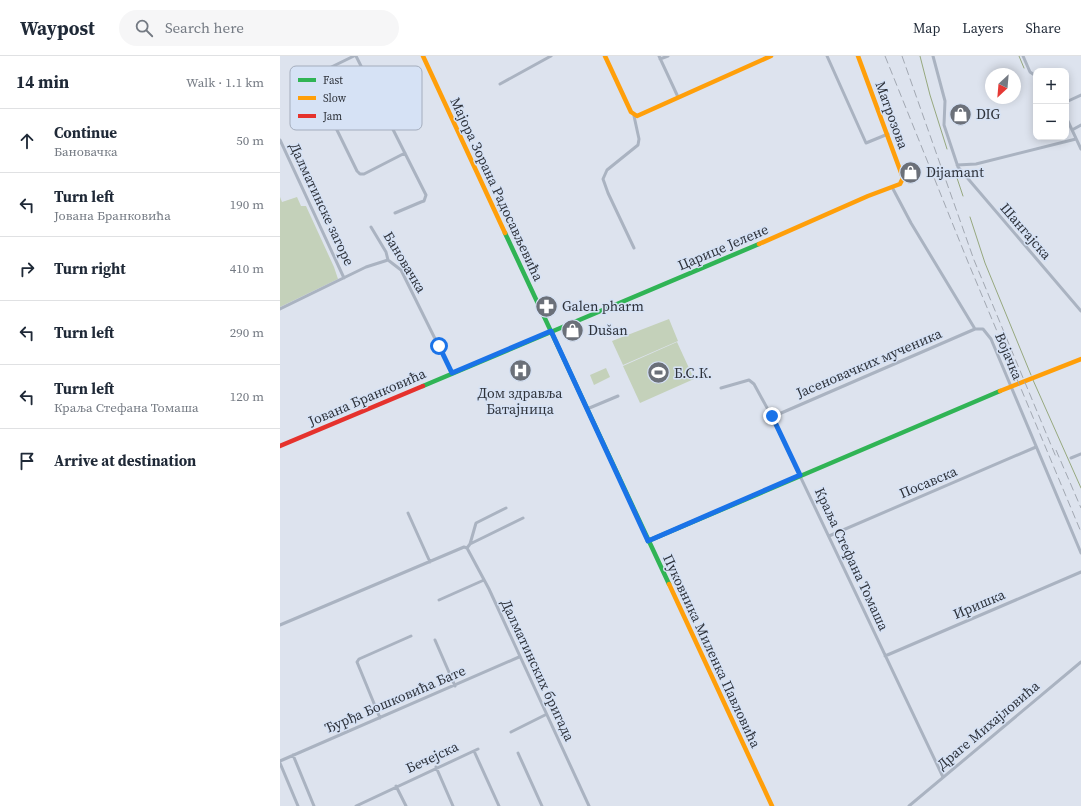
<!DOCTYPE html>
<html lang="en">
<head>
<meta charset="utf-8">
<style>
	body { margin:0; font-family:"Source Serif 4",serif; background:#f6f6f7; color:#1f2937 }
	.controls { position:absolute; right:12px; top:12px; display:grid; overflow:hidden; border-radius:8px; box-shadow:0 2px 10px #0003 }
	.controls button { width:36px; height:36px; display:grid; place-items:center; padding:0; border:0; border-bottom:1px solid #e0e1e3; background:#fff; color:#1f2937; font:20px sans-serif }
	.compass { position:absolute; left:705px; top:12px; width:36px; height:36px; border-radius:50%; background:#fff; box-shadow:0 2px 10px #0003; rotate:206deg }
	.stop { position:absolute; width:12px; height:12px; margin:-9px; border:3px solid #1a73e8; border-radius:50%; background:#fff }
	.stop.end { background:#1a73e8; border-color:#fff; box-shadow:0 1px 4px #0008 }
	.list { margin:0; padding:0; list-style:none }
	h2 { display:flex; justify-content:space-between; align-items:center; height:52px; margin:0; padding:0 16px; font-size:17px }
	h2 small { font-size:13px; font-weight:400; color:#747a83 }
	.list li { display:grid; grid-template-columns:26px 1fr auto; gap:12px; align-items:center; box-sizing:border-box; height:64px; padding:0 16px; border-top:1px solid #e0e1e3 }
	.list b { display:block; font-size:15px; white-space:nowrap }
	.list p { margin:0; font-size:13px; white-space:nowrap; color:#747a83 }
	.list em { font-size:13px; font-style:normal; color:#747a83 }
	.icon { flex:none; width:22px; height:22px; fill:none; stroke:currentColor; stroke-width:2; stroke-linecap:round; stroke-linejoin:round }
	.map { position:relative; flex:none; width:801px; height:750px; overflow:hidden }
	header { display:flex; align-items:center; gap:24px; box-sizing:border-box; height:56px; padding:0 20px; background:#fff; border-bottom:1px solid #e0e1e3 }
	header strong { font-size:19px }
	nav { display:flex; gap:22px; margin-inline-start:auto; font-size:14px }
	.search { width:280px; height:36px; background:#f6f6f7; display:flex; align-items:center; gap:10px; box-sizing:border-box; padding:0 14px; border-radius:22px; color:#747a83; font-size:15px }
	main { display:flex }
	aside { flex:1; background:#fff }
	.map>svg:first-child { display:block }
	.green { fill:#c4d1ba }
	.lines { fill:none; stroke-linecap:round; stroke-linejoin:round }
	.stream { stroke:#96a87e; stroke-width:1 }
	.street { stroke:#aab3c1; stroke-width:3 }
	.fast { stroke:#30b455; stroke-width:4.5 }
	.slow { stroke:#ff9f0a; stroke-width:4.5 }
	.jam { stroke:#e5322d; stroke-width:4.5 }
	.rail { stroke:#a2a8b2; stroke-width:1; stroke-dasharray:8 4; stroke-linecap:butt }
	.route { stroke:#1a73e8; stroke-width:5 }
	.labels { text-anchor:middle; stroke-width:3; stroke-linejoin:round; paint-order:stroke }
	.poi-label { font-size:14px; fill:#2e323a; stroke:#d6e2f5; text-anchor:start }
	.street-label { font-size:14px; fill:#2e323a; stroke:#d6e2f5 }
	.key { fill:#d6e2f5; stroke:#a4adbd; stroke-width:1 }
	.key-label { font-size:11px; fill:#2e323a }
</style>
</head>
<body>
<header>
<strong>Waypost</strong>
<div class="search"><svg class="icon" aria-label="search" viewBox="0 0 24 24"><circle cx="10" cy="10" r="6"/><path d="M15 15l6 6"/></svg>Search here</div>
<nav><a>Map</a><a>Layers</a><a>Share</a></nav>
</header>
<main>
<aside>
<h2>14 min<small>Walk · 1.1 km</small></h2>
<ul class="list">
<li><svg class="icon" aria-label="ahead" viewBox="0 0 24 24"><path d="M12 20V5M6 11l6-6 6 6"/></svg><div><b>Continue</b><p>Бановачка</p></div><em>50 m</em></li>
<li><svg class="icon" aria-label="left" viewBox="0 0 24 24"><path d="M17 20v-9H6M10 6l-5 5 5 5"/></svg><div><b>Turn left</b><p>Јована Бранковића</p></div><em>190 m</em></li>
<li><svg class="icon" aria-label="right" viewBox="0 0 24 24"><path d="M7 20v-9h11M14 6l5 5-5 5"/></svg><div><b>Turn right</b></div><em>410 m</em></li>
<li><svg class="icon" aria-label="left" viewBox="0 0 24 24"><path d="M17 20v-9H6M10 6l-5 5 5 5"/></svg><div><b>Turn left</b></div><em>290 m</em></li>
<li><svg class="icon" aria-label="left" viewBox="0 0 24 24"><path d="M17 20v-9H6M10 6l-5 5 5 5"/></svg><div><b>Turn left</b><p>Краља Стефана Томаша</p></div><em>120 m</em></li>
<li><svg class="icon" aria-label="arrive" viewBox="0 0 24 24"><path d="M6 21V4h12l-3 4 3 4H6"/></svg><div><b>Arrive at destination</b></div></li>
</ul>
</aside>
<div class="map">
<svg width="801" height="750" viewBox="0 0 801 750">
	<rect width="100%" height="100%" fill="#dde3ee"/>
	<path class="green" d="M0,141L2,146L17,141L21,150H26L54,211L58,223L0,251Z
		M389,263L398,285L343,309L332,285Z
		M397,286L414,323L360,347L343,310Z
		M326,312L330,321L314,329L310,319Z"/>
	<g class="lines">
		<path class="stream" d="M640,0L650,39L667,93
			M739,0L744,12
			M676,119L683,140
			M690,161L705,207L751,319
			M753,324L801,432"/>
		<path class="street" d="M74,0L35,19L32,23L77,115L80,118H84L125,97
			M76,0L146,139L144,145L141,146L115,157
			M379,0L398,41
			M547,0L586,87L608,78
			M653,0L665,45L664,69L678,111L801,255
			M743,0L750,16L756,20
			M380,3L388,0
			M220,28L271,0
			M786,46L801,39
			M786,61L801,93
			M792,74L801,69
			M0,84L64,222
			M677,109L696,108L796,83
			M612,131L631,167L695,273
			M91,171L106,196L108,204L121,214L172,317
			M354,192L328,137L323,123L327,114L358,89L359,83L354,60
			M0,253L86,211L108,204
			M441,332L469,324L474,328L492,361L663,721
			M307,353L338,340
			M492,361L695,273H703L711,283L801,497
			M791,402L801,398
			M128,457L150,506
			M549,480L756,391
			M190,488L196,467L226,452
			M187,492L190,488L243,462
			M159,544L204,524
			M0,569L184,491L187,492L209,533L309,750
			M155,584L175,630
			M605,600L801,516
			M100,662L77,606L79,603L131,580
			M231,676L265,659
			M194,695L219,750
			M238,697L262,750
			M13,699L34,750
			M0,705L239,601
			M0,707L18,750
			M156,711L173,750
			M116,730L126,750
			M76,750L198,693
			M629,750L801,606"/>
		<path class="fast" d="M225,177L389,528
			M143,330L479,188
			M368,485L720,335"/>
		<path class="slow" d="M143,0L225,177
			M325,0L351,56L357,60L491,0
			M479,188L588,140L620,128L623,122L578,0
			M720,335L801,303
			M389,528L492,750"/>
		<path class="jam" d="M0,390L143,330"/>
		<path class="rail" d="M605,0L688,206L801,476
			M622,0L694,204L776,401
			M776,394L801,452"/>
	</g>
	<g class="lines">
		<path class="route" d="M159,290L172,317L271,275L368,485L520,419L492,360"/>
	</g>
	<defs>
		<symbol id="shop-disc" viewBox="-11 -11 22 22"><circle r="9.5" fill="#6b7079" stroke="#d6e2f5"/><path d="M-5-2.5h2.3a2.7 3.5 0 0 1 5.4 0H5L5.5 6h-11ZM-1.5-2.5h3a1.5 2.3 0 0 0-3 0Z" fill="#fff"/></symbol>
		<symbol id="pharmacy-disc" viewBox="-11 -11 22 22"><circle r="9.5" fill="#6b7079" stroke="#d6e2f5"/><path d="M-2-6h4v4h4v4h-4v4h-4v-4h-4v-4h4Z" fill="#fff"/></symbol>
		<symbol id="hospital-disc" viewBox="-11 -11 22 22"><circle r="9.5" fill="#6b7079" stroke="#d6e2f5"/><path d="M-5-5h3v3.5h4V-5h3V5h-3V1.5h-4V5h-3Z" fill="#fff"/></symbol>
		<symbol id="stadium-disc" viewBox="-11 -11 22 22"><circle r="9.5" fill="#6b7079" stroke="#d6e2f5"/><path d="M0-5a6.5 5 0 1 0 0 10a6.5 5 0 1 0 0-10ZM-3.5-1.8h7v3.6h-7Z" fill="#fff"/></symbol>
	</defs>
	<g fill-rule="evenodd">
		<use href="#shop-disc" x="668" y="46" width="25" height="25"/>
		<use href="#shop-disc" x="618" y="104" width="25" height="25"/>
		<use href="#pharmacy-disc" x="254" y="238" width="25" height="25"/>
		<use href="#shop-disc" x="280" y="262" width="25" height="25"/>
		<use href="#hospital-disc" x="228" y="302" width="25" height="25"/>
		<use href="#stadium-disc" x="366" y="304" width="25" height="25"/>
	</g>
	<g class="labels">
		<g class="poi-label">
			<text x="696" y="63">DIG</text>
			<text x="646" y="121">Dijamant</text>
			<text x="282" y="255">Galen pharm</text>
			<text x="308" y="279">Dušan</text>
			<text x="394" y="322">Б.С.К.</text>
			<text x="240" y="342" text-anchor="middle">Дом здравља<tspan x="240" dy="16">Батајница</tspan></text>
		</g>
		<g class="street-label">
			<text transform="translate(612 59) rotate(70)" y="5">Матрозова</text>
			<text transform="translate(217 133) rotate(65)" y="5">Мајора Зорана Радосављевића</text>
			<text transform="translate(42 148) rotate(65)" y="5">Далматинске загоре</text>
			<text transform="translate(746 175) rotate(49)" y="5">Шангајска</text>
			<text transform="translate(443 191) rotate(-23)" y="5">Царице Јелене</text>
			<text transform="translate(125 206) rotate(59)" y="5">Бановачка</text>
			<text transform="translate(729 300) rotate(67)" y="5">Војачка</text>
			<text transform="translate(589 307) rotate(-23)" y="5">Јасеновачких мученика</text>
			<text transform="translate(87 341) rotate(-23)" y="5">Јована Бранковића</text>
			<text transform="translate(648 426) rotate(-23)" y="5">Посавска</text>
			<text transform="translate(572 503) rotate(65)" y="5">Краља Стефана Томаша</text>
			<text transform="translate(699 548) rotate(-23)" y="5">Иришка</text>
			<text transform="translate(432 595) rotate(65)" y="5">Пуковника Миленка Павловића</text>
			<text transform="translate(258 614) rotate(65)" y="5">Далматинских бригада</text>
			<text transform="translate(115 643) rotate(-23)" y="5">Ђурђа Бошковића Бате</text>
			<text transform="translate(708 669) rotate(-40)" y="5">Драге Михајловића</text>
			<text transform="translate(152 701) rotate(-25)" y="5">Бечејска</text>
		</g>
	</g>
	<rect x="10" y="10" width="132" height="64" rx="6" class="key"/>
	<rect x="18" y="22" width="18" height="4" fill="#30b455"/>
	<rect x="18" y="40" width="18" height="4" fill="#ff9f0a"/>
	<rect x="18" y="58" width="18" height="4" fill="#e5322d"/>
	<g class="key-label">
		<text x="43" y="28">Fast</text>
		<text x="43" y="46">Slow</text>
		<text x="43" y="64">Jam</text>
	</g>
</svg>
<div class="controls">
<button>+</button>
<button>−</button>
</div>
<svg class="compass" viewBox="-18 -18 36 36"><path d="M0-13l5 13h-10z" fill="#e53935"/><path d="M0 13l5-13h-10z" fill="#747a83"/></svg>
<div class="stop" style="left:159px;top:290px"></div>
<div class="stop end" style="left:492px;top:360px"></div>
</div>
</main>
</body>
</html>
